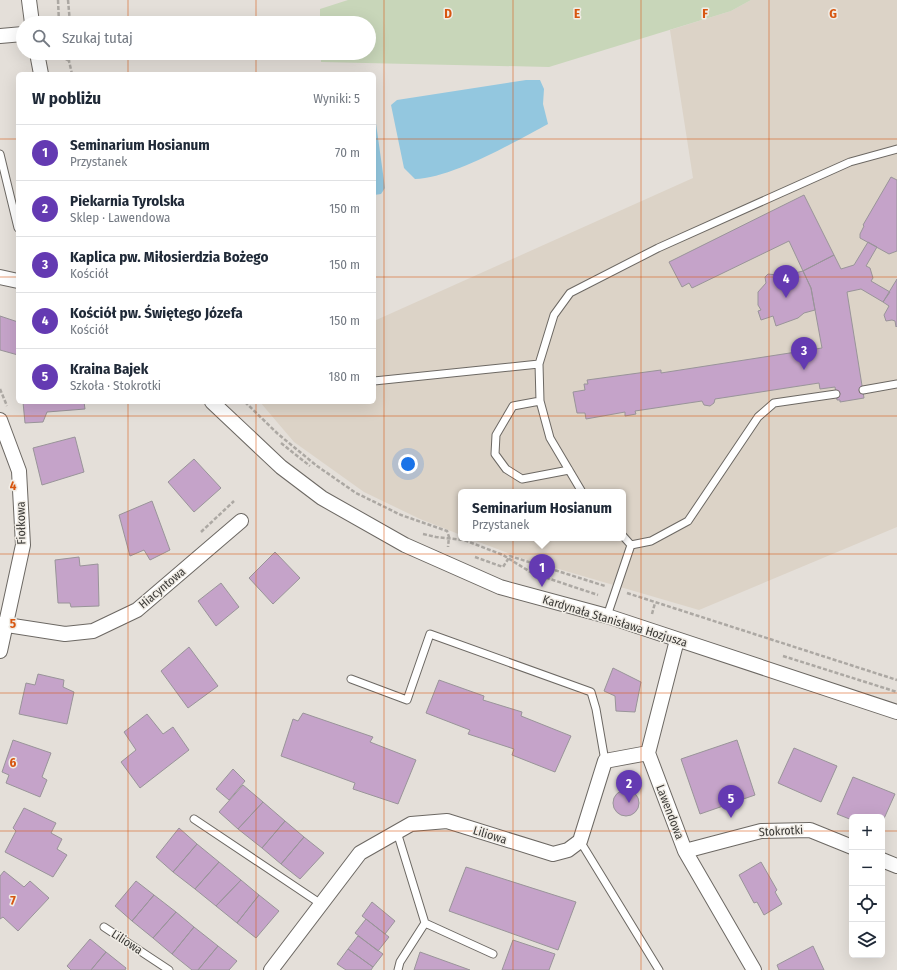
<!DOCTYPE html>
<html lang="pl">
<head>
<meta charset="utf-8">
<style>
	body { margin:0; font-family:"Fira Sans Condensed",sans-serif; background:#f6f6f7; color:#1f2937 }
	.controls { position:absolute; right:12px; bottom:12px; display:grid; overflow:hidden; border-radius:6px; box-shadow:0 4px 16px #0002 }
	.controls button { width:36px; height:36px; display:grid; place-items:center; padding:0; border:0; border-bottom:1px solid #e0e1e3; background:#fff; color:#1f2937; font:20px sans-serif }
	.you { position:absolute; left:408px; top:464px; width:14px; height:14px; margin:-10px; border:3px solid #fff; border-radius:50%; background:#1a73e8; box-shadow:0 0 0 6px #1a73e833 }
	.badge { display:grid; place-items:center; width:26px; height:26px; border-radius:50%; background:#643ab2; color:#fff; font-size:13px; font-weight:700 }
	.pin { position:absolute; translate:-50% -33px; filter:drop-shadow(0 1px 2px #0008) }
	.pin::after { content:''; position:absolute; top:21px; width:14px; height:12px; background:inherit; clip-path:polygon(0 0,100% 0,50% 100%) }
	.popup { position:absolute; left:458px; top:489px; width:168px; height:52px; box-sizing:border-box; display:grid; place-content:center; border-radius:6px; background:#fff; filter:drop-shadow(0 1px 3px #0005); font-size:13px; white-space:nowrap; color:#747a83 }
	.popup b { font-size:15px; color:#1f2937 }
	.popup::after { content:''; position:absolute; left:50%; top:100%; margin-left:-8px; border:8px solid transparent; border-top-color:#fff }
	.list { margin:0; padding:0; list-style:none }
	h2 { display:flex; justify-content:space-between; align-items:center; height:52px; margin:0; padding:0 16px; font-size:17px }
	h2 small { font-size:13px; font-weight:400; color:#747a83 }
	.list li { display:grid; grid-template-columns:26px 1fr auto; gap:12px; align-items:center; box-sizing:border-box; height:56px; padding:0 16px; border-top:1px solid #e0e1e3 }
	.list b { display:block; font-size:15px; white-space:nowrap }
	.list p { margin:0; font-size:13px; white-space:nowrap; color:#747a83 }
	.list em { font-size:13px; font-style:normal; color:#747a83 }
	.icon { flex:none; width:22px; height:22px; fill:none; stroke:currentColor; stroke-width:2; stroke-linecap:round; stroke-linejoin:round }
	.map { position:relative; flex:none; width:897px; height:970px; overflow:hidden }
	.search { position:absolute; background:#fff; box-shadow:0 4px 16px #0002; left:16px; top:16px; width:360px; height:44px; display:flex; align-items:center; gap:10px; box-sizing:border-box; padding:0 14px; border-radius:22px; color:#747a83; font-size:15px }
	.panel { position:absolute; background:#fff; box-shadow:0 4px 16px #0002; left:16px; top:72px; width:360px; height:332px; border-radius:6px }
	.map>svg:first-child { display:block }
	.built { fill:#dcd3c7 }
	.green { fill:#c8d6b9 }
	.water { fill:#93c7df }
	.building { fill:#c5a3c9; stroke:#999499 }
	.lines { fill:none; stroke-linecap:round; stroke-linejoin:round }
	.lane-casing { stroke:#6c6863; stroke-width:9 }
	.street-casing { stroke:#6c6863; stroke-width:16 }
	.path { stroke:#aca8a3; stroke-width:2.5; stroke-dasharray:4 2; stroke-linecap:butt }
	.lane { stroke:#fff; stroke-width:7 }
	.street { stroke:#fff; stroke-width:14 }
	.grid { fill:none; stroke:#d75610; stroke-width:1; stroke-opacity:0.55 }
	.labels { text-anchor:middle; stroke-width:3; stroke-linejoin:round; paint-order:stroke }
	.street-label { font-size:12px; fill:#3b3a37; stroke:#f1ede6 }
	.grid-label { font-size:13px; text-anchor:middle; font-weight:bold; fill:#d75610; stroke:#f1ede6; stroke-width:3; stroke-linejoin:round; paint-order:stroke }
</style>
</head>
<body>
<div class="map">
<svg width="897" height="970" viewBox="0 0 897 970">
	<rect width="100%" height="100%" fill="#e4dfd9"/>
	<path class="built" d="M751,0H897V527L699,610L521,558L468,538H623V492H461V535L420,519L364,492L294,442L260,402H374V321L693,178L670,30L731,11Z"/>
	<path class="green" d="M348,0H751L731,11L549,67L321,62V53H369V23H320V9Z"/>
	<path class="water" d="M526,80H540L544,89L543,104L548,124C515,142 452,178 415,179L404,168L391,105L397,100Z
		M374,109L385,188L381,194L374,195Z"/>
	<path class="building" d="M891,177L897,180V251L889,254L860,238V234L864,226L863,225Z
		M804,195L834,255L803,271L789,241L692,288L689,283L682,287L669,262Z
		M868,242L877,247L866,266L870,268L873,278L871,281L890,292L883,302L861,289L847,292L864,398L840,402V400H837L835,387L820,389L819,383L715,399L714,403L710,406L704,405L702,401L635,411L636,414L625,416V412L586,419L585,413H577L573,392L585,390L584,384H588L587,380L661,370V373L822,348L811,288L803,271L834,255L841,269L854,265Z
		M803,271L811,288L815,310L804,313L798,318L776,326L773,316L761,320L758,311L761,310L758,305V292L766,283L765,277L768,274L777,275L785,272L791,274Z
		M897,279V326L896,327L895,321L892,320L886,321L884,315L889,306L883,302Z
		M0,316L18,322V355L0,350Z
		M23,402H84L85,409L47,412L43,422L25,423Z
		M75,437L84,472L42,485L33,448Z
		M194,459L221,488L194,512L168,482Z
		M152,501L170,550L150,560L144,550L130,556L119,515Z
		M275,552L300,578L273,604L249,578Z
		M79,557L80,566L98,564L99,606L71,607L70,603H58L55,560Z
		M221,583L239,607L216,626L198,601Z
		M189,647L218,686L188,708L161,671Z
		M613,668L641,682L635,712L616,711L615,696L604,691Z
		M38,674L64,680L63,687L74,692L67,724L19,714L26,683L35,685Z
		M439,680L484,696L483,700L522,712L521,716L571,736L555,772L512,755L514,749L468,734L470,730L426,713Z
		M303,713L373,737L370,742L416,760L398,804L353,789L355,783L281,756L293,719L298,721Z
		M147,714L163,734L173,727L189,750L140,788L121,762L136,750L124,732Z
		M13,740L51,753L42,777L47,780L40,797L6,783L9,775L2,772Z
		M737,740L755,795L700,814L681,759Z
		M794,748L837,766L821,802L778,783Z
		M233,769L245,781L229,800L216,789Z
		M853,777L895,794L882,823V817H852V820L837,814Z
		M243,785L263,802L238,829L219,812Z
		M613 803a13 13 0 1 1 26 0a13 13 0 1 1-26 0Z
		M263,802L285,821L262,848L238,829Z
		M24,808L56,823L51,833L62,839L57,849L67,855L53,877L5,852L16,831L13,828Z
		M285,821L304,837L281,864L262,848Z
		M179,828L197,844L173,872L156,857Z
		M304,837L324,853L300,879L281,864Z
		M197,844L219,862L195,889L173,872Z
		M219,862L241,880L216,906L195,889Z
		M761,862L777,890L775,892L782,904L764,915L757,902L754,903L739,875Z
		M466,867L576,902L558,950L449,911Z
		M4,871L24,887L30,881L49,898L18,931L3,917L0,919V876Z
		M241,880L259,895L237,923L216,906Z
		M136,881L154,895L132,921L115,906Z
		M154,895L176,912L153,938L132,921Z
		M259,895L279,911L256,938L237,923Z
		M372,902L395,921L385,934L362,916Z
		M176,912L194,927L172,954L153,938Z
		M366,919L389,937L378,951L355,933Z
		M194,927L218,946L198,970H192L172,954Z
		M358,936L383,954L373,967L348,949Z
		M90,939L106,952L91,970H71L67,966Z
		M513,940L555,954L549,970H502Z
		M218,946L237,961L229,970H198Z
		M813,946L824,970H779L777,965Z
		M348,949L373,967L371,970H346L337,964Z
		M106,952L126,968L125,970H91Z
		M420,952L470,970H414Z"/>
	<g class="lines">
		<defs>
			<path id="lane" d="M0,154L18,228
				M374,381L539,364
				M863,390L897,384
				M540,401L513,406L496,435L495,454L506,469L522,479L569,470
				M582,492L550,438L540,401L539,364L554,315L570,293L658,248L850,162L897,149
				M631,545L651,541L688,521L758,417L774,403L836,394
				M607,616L631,545L623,536
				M351,679L407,700L430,634L591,692L596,709L605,761
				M194,819L321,904
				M397,832L425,923L493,954
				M580,841L659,970
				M104,927L169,970
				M398,970L400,962L425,923"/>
			<path id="street" d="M29,0L32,23
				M0,36L23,34
				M37,53L41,74
				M0,277L18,281
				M212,402L281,467L322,498L405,545L500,587L607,616L897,712
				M0,420L19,471L23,545L0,651
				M0,624L65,634L93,631L137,610L241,521
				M677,640L648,753L685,851L754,970
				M685,851L761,831L810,830L852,847
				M882,860L897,866
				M271,970L360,853L411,824L447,821L553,854L568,850L580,841L605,761L648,753"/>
		</defs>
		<use href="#lane" class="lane-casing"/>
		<use href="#street" class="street-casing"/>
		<path class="path" d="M58,0L59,23
			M68,0L70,23
			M63,53L64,58L69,61
			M70,53L69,61L72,74
			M0,389L7,406
			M245,402L278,434L317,466L356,493L401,515L447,531L449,537L448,547
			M281,443L310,466
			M201,532L234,501
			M423,534L436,537L464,540L503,555L532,573L598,595
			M475,557L503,567L510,556L605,586
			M627,593L897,680
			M652,614L655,603
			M783,656L897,692"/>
		<use href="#lane" class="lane"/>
		<use href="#street" class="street"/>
	</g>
	<path class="grid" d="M128,0V23M256,0V23M384,0V970M513,0V970M641,0V970M769,0V970M128,53V74M256,53V74M0,139H18M374,139H897M0,277H18M374,277H897M128,402V970M256,402V970M0,416H897M0,554H897M0,693H897M0,831H852M882,831H897"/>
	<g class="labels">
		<g class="street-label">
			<text transform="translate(21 523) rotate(-91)" y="4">Fiołkowa</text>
			<text transform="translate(162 588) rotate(-40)" y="4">Hiacyntowa</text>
			<text transform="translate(615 621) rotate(17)" y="4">Kardynała Stanisława Hozjusza</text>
			<text transform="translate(670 812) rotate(69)" y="4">Lawendowa</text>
			<text transform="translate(781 831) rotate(-3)" y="4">Stokrotki</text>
			<text transform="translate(490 835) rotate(17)" y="4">Liliowa</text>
			<text transform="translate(127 942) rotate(33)" y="4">Liliowa</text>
		</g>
	</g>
	<g class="grid-label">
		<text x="448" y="18">D</text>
		<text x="577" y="18">E</text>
		<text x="705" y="18">F</text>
		<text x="833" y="18">G</text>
		<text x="13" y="490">4</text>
		<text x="13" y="628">5</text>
		<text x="13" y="767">6</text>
		<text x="13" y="905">7</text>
	</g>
</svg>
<div class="controls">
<button>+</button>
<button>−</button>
<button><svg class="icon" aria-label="locate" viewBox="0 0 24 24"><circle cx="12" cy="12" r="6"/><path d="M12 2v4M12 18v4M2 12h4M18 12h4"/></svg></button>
<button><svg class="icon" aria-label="layers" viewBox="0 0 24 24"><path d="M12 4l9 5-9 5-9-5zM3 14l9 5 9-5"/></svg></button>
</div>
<div class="you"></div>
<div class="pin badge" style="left:542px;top:587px">1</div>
<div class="popup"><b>Seminarium Hosianum</b>Przystanek</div>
<div class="pin badge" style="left:629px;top:803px">2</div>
<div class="pin badge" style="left:804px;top:370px">3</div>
<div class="pin badge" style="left:786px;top:298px">4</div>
<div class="pin badge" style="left:731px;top:818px">5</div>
<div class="search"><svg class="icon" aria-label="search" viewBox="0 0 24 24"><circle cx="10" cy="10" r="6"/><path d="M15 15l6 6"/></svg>Szukaj tutaj</div>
<section class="panel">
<h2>W pobliżu<small>Wyniki: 5</small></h2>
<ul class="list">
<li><span class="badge">1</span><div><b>Seminarium Hosianum</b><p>Przystanek</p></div><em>70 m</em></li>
<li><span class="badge">2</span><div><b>Piekarnia Tyrolska</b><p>Sklep · Lawendowa</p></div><em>150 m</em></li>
<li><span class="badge">3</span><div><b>Kaplica pw. Miłosierdzia Bożego</b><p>Kościół</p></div><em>150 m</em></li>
<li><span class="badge">4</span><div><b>Kościół pw. Świętego Józefa</b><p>Kościół</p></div><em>150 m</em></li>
<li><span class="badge">5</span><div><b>Kraina Bajek</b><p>Szkoła · Stokrotki</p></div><em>180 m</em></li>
</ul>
</section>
</div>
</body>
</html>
